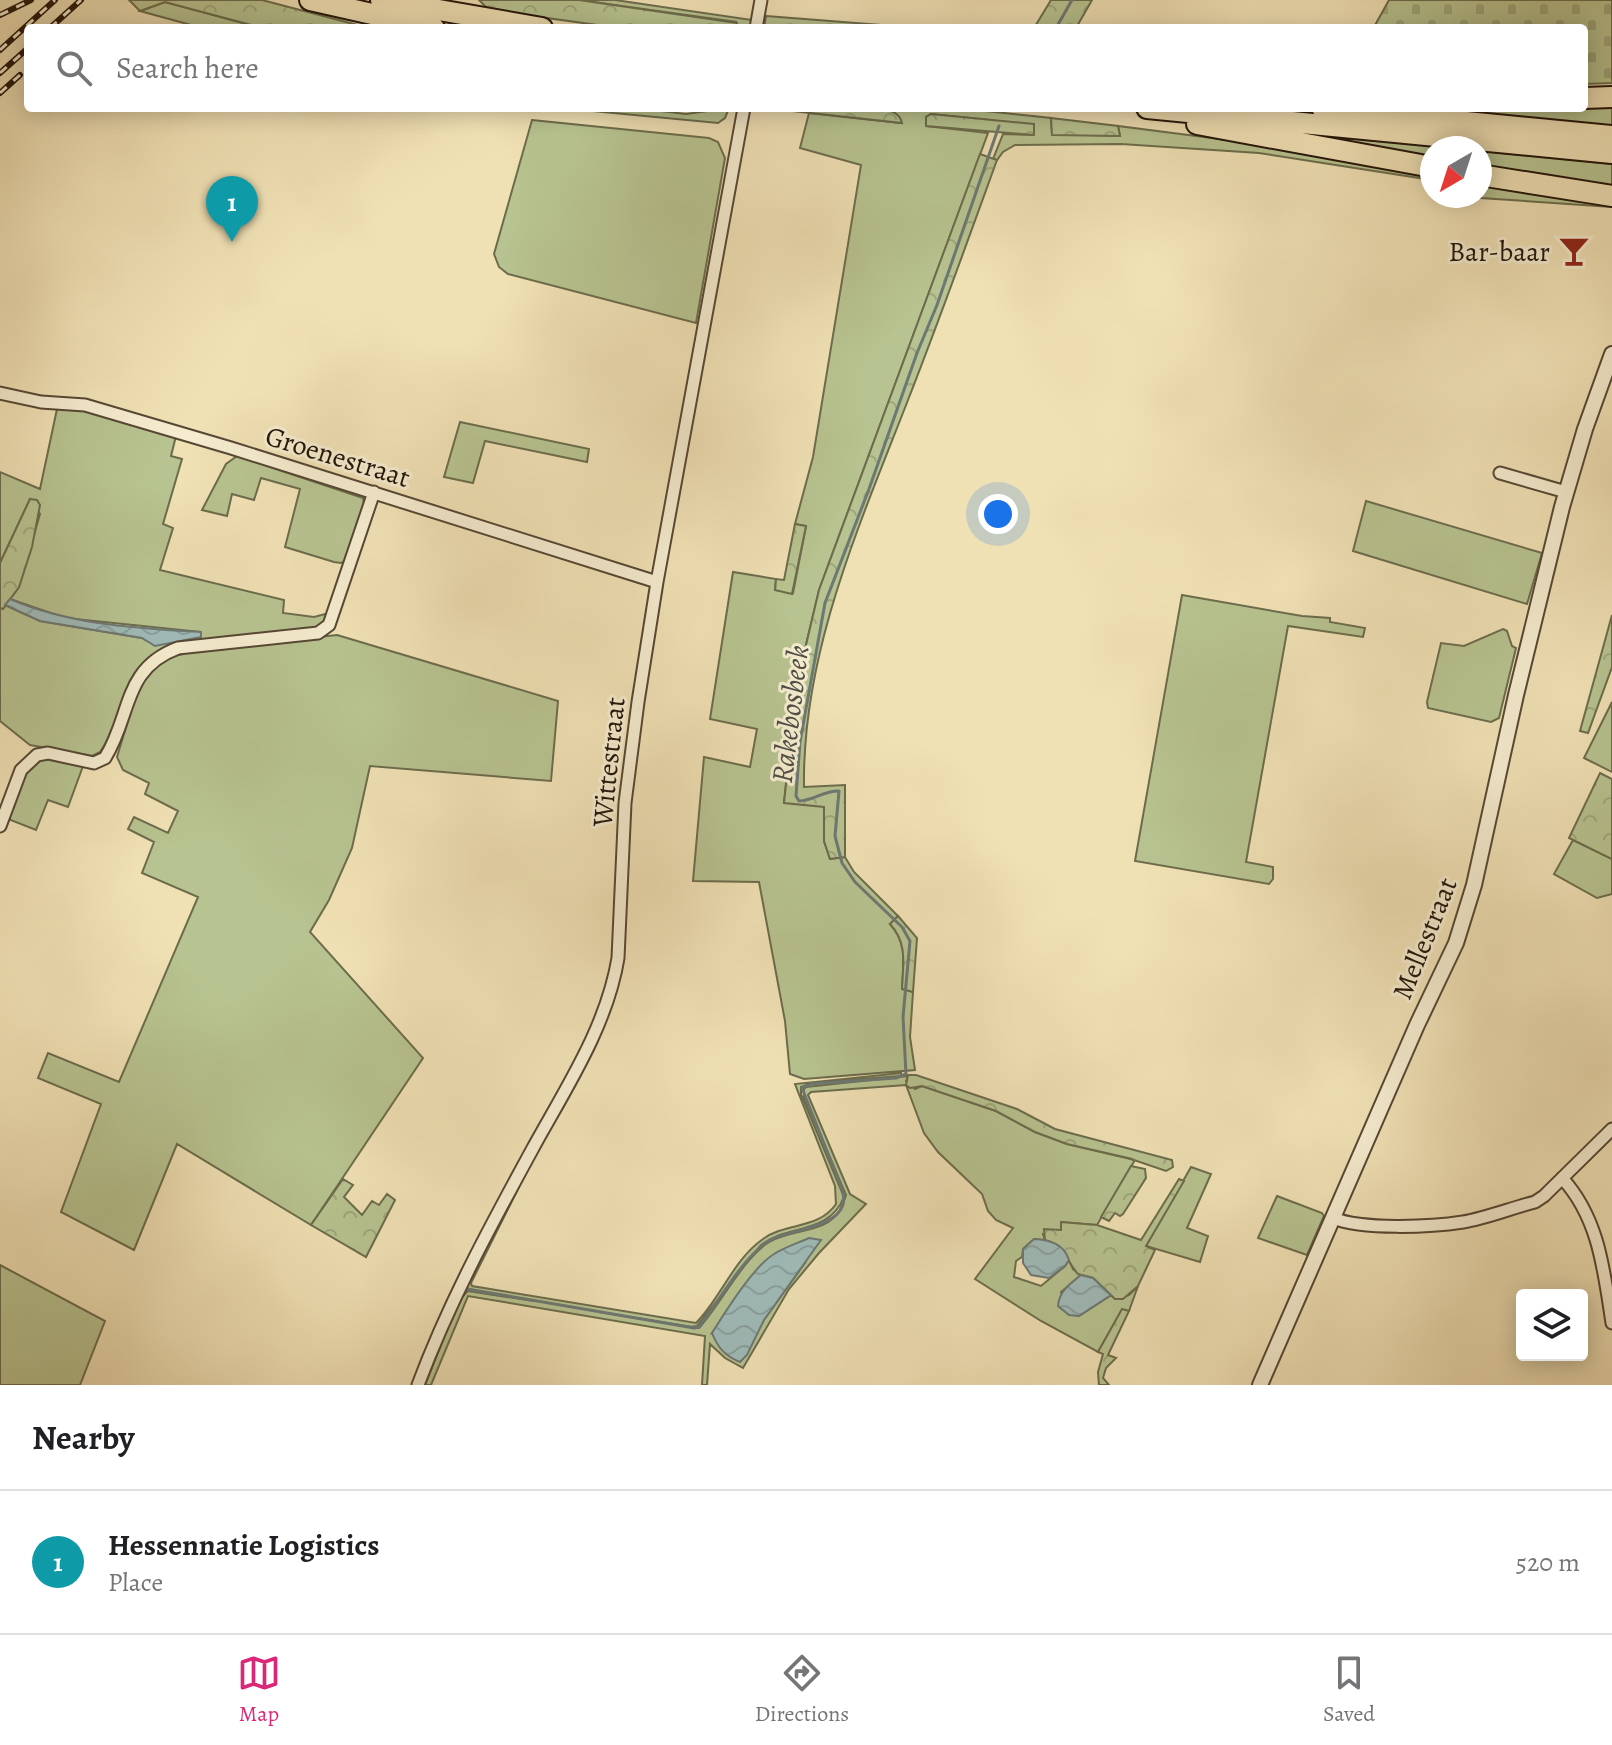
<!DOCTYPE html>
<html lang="en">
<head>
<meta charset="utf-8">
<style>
	body { margin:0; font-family:Alegreya,serif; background:#f6f6f6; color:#202124 }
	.controls { position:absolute; right:24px; bottom:24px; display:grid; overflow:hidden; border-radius:8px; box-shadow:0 4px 20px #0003 }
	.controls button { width:72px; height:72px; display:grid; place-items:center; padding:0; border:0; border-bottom:2px solid #e0e0e0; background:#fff; color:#202124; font:40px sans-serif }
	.compass { position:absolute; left:1420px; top:136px; width:72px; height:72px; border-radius:50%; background:#fff; box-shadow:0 4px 20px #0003; rotate:219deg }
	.you { position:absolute; left:998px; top:514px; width:28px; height:28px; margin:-20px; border:6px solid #fff; border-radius:50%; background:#1a73e8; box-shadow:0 0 0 12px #1a73e833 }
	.badge { display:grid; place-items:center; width:52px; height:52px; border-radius:50%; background:#db2777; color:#fff; font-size:26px; font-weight:700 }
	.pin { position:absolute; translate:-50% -66px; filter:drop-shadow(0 2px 4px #0008) }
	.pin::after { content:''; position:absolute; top:42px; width:28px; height:24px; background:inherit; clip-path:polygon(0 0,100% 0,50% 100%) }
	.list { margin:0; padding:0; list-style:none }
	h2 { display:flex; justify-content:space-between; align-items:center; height:104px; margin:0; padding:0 32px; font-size:34px }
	h2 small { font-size:26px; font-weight:400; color:#757577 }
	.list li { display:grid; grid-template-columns:52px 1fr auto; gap:24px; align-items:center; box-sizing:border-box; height:144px; padding:0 32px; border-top:2px solid #e0e0e0 }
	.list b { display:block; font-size:30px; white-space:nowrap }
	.list p { margin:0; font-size:26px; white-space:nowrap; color:#757577 }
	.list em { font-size:26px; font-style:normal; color:#757577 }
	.icon { flex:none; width:44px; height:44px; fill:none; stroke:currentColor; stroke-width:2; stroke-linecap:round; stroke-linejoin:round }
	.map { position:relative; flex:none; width:1612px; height:1385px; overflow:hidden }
	.search { position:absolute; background:#fff; box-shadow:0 4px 20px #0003; left:24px; right:24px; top:24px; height:88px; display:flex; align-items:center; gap:20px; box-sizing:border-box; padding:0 28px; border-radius:8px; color:#757577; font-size:30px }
	.sheet { height:248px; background:#fff }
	nav { display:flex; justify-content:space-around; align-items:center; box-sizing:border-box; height:112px; border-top:2px solid #e0e0e0; background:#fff; font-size:22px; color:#757577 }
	nav a { display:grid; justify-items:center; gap:4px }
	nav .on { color:#db2777 }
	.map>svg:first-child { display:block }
	.grass { fill:#b7c390; stroke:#6c6c4c; stroke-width:2; fill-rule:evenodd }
	.forest { fill:url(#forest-crowns); stroke:#6c6c4c; stroke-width:2 }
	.cemetery { fill:url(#cemetery-stones); stroke:#6c6c4c; stroke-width:2 }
	.water { fill:url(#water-waves); stroke:#6d7873; stroke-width:2 }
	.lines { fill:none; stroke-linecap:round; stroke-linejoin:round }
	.stream { stroke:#6d7873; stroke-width:3 }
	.minor-casing { stroke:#564734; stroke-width:15 }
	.tertiary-casing { stroke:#564734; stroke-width:18 }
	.motorway-casing { stroke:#221409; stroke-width:24 }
	.minor { stroke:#f5eccf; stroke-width:11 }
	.tertiary { stroke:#f5eccf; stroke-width:14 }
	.motorway { stroke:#f0e1b5; stroke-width:20 }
	.rail-casing { stroke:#221409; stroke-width:6 }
	.rail { stroke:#f5eccf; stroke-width:3; stroke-dasharray:9; stroke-linecap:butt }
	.labels { text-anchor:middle; stroke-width:6; stroke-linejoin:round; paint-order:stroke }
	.poi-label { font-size:28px; fill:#221409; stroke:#f5eccf; text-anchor:end }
	.street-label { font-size:28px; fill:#221409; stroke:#f5eccf }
	.water-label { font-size:30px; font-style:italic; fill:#4e4e47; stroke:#f5eccf }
</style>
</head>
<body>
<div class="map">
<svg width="1612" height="1385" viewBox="0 0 1612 1385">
	<defs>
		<pattern id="forest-crowns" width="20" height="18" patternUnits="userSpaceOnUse" patternTransform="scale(2)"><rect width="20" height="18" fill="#b7c390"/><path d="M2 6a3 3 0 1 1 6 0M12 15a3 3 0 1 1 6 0" fill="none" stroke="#9da77b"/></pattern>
		<pattern id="cemetery-stones" width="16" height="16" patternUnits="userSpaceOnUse" patternTransform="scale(2)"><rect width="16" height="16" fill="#b7c390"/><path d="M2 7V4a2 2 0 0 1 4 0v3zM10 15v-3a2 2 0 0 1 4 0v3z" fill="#9da77b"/></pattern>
		<pattern id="water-waves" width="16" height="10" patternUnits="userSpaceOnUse" patternTransform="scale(2)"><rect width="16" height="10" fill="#9fbbb9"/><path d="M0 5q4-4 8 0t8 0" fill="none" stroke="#89a09e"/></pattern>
	</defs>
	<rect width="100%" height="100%" fill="#f0e1b5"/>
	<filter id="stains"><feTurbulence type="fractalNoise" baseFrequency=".0025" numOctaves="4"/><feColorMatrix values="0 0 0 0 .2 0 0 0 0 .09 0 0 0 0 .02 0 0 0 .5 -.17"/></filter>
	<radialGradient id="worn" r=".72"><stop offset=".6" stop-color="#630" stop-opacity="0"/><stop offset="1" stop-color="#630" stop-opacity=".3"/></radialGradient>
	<path class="grass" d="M579,0H615L752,20L751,28H737L736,22Z
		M165,2L262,28H202L140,11Z
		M1612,102V126L1418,108H1584V103Z
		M561,108H636L686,114L729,108L725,118L718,123Z
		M877,108H958L1051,118L1052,134L1120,136L1118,126L1281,147L1432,173V180L1259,153L1121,144L1015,145L1003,152L997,160L993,159L1003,134L1033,135L989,120L931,114L926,117L927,126L988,133L819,590L797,683L784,802L824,806V841L830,859L845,857L854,872L898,916L890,924C908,943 903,965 902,989L913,992L910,1037L915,1070L804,1079L790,1074L785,1021L759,882L693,881L704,757L750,767L757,729L710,719L733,572L776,579L775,590L793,593L806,526L795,524L813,457L861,165L800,148L809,113L901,123L894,112Z
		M532,120L709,138L718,142L725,158L696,323L508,274L499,267L494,254Z
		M1268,131L1454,148H1432V161Z
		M1480,151L1612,164V190L1480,169Z
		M1480,181L1612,202V207L1481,198Z
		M77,408L176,436L171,456L182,459L163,524L173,528L160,570L284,600L283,613L314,617L329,613L326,620L314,630L182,645L160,650L138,670L106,743L100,752L92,756L30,745L0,721V608L5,605L40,621L142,638C159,651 183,638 201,632L65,618L10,599L19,587L40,514L30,499L0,563V472L40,489L57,409Z
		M460,422L589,449L587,462L485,441L473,483L444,477Z
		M237,456L363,498L364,504L346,560L341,563L334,562L285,547L300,489L261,478L254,500L232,494L227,516L202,510L226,464Z
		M1366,501L1542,553L1527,604L1353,551Z
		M1182,595L1302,616L1330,618V622L1365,628L1363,637L1288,626L1246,862L1273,867V879L1269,884L1135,861Z
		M1503,629L1507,631L1512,646L1516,648L1499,718L1491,722L1428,708L1427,702L1441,643L1464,646Z
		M337,635L558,701L551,781L370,766L352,848L329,900L310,932L423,1058L311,1225L177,1144L134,1250L61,1212L101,1104L38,1078L48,1053L119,1082L198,897L142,873L154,842L128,829L134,817L168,833L178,811L145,794L149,783L123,770L117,757L136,694L151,669L170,657L200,650Z
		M1612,702V772L1584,758Z
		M45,759L83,766L68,807L48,800L36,830L8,819C16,798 21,765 45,759Z
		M1573,840L1612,859V894L1597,898L1554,874Z
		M901,1073V1076L812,1083L801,1087V1094L844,1197C829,1235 788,1224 761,1245L697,1326L691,1327L599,1312L699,1328C721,1304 744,1256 771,1241C800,1226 836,1236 846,1195L804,1096V1089L806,1087L908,1076L906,1081L915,1089L922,1086L996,1111L1035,1132L1067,1144L1135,1160L1097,1225L1062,1222V1230L1043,1234L1045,1240L1034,1239L1023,1249L1022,1257L1016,1261L1014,1277L1041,1286L1065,1266L1069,1260L1073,1269L1081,1275L1061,1292L1069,1314L1079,1316L1111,1295L1115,1299L1129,1295L1138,1286L1129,1311L1122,1310L1098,1352L1041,1321L975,1279L1013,1228L996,1220L988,1211L982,1194L938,1152L924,1133L906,1085L811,1092L808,1095L850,1194L866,1204L819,1253L789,1289L743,1368L725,1358L710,1344L707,1385H702L705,1336L468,1296L431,1385H425L459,1300L468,1291L534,1301L462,1288L538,1149L471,1283L472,1286L696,1323C721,1298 733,1260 763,1239C786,1222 818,1230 836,1204L835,1186L795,1084ZM805,1263L761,1324L712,1333L754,1274Z
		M1191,1167L1211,1174L1187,1228L1208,1236L1200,1262L1146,1246Z
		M1277,1196L1322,1213L1324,1216L1307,1255L1258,1238Z
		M0,1265L105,1321L80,1385H0Z"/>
	<path class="forest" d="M129,0H262L369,28H262L165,2L140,11Z
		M479,0H579L737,23V28H619L489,10Z
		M1051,0H1092L1076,28H1034Z
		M766,16L920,28H764Z
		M765,108H877C888,110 899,111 902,123Z
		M931,114L1034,124V135L926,126V117Z
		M1051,118L1118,126L1120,136L1052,135Z
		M980,154L997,160C968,240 939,321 908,400C860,524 802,652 804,787L845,785V857L830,859L824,841V807L784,803L797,683L819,590Z
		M30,499L37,500L40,505L32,547L19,587L3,609L0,608V563Z
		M795,524L806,526L792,594L775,590L776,579L784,580Z
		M1612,615V667L1588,733L1580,731Z
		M1600,773L1612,779V859L1569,838Z
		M898,916L917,938L913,992L902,989C903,965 908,943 890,924Z
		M908,1075H916L1017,1109L1055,1129L1172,1160L1173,1167L1166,1171L1128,1158L1067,1144L1035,1132L996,1111L922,1086L910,1088L906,1085Z
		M1131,1166L1145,1169L1146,1178L1123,1214L1120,1216L1115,1213L1109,1221L1101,1217Z
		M343,1179L353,1185L344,1197L362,1215L372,1201L379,1205L387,1194L395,1200L366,1257L311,1225Z
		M1179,1179L1184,1181L1146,1246L1155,1250L1138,1286L1123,1299H1115L1093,1278L1078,1274C1064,1259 1068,1246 1045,1240L1044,1229L1061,1230V1222L1097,1225L1141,1240Z
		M1122,1309L1129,1311L1108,1355L1116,1358L1106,1368L1103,1378L1109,1385H1099L1098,1372L1103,1354L1098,1352Z"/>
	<path class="cemetery" d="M1389,0H1612V83L1584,84V28L1374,27Z"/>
	<path class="water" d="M10,599C71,625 136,628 201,632V637L155,646L142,638L40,621L5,605Z
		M809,1238L821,1240L764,1320L747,1355L740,1362C725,1356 718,1348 712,1333C726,1311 753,1267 774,1254C785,1247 798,1243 809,1238Z
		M1034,1239C1050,1240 1064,1244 1069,1260L1065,1266L1049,1278L1031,1275L1023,1263V1249Z
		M1081,1275L1093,1278L1111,1295L1079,1316L1069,1315L1058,1306C1059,1291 1070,1284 1081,1275Z"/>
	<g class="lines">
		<path class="stream" d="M1056,28L1072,0
			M462,1293L467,1289L694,1328L699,1327C720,1300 738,1265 765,1243C784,1228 856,1230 842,1189L802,1088L811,1084L896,1078L906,1074L903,1017L910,941L902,927L855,882L842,863L835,836L839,791C825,790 813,801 799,801L796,796L800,742L825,603L869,489L917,353L937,305L999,126"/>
		<defs>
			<path id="minor" d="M756,28L761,0
				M0,393L41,402L85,405L231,448L657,582
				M1500,473L1566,492
				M0,826L21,770L37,755L48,753L94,763L105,758C132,715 122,669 178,648L318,633L329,625L374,492
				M1562,1178C1599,1218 1604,1271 1612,1323
				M1333,1218C1362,1230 1431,1227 1463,1222C1487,1218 1511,1208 1535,1202L1544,1196L1612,1129
				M418,1385C449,1302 491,1225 533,1148C566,1088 607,1026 618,958L625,803L638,702L657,582L744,108"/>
			<path id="tertiary" d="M1260,1385L1417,1025L1456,943L1474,885L1516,695L1562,507L1585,429L1612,354"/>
			<path id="motorway" d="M310,0L434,28
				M381,0L542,28
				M1584,98L1612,97
				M1147,108L1612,153
				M1322,108L1612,136
				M1197,124L1432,167
				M1480,175L1612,196"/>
		</defs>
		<use href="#minor" class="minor-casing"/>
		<use href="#tertiary" class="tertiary-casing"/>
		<use href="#motorway" class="motorway-casing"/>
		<use href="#minor" class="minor"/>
		<use href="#tertiary" class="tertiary"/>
		<use href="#motorway" class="motorway"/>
		<defs>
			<path id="rail" d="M0,15L31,0
				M50,28L81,0
				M0,50L55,0
				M0,73L28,48
				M0,93L20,75"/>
		</defs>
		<use href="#rail" class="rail-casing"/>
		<use href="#rail" class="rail"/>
	</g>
	<defs>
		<symbol id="bar-bare" viewBox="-9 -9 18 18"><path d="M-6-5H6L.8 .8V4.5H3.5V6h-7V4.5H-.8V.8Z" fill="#8f2418" stroke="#f5eccf" stroke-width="2.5" paint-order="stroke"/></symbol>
	</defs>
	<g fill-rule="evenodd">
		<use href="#bar-bare" x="1552" y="229" width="44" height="44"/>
	</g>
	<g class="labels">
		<g class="poi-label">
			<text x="1550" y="261">Bar-baar</text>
		</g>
		<g class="street-label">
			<text transform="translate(338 456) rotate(17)" y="10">Groenestraat</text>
			<text transform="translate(608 762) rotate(-84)" y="10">Wittestraat</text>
			<text transform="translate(1424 938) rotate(-68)" y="10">Mellestraat</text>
		</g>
		<g class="water-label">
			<text transform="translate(790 714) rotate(-83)" y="10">Rakebosbeek</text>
		</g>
	</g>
	<rect width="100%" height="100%" filter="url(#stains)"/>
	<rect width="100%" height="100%" fill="url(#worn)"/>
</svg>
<div class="controls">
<button><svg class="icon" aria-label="layers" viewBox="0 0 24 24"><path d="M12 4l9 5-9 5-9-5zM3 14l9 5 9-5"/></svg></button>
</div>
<svg class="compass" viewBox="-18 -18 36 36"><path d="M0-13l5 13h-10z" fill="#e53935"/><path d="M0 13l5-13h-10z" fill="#757577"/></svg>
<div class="you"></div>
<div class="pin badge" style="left:232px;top:242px;background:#0f9aa8">1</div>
<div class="search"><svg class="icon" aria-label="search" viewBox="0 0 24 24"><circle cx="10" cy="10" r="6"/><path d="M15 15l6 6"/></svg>Search here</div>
</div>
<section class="sheet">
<h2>Nearby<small></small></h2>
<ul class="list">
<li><span class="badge" style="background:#0f9aa8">1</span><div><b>Hessennatie Logistics</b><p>Place</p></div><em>520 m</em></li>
</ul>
</section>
<nav>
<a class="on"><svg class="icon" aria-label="map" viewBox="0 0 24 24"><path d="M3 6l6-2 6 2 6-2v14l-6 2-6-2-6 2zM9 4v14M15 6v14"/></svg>Map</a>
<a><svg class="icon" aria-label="directions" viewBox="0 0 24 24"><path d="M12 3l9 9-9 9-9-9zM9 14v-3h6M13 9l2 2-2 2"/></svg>Directions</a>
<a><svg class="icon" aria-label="saved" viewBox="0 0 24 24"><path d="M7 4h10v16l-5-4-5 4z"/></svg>Saved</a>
</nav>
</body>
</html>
